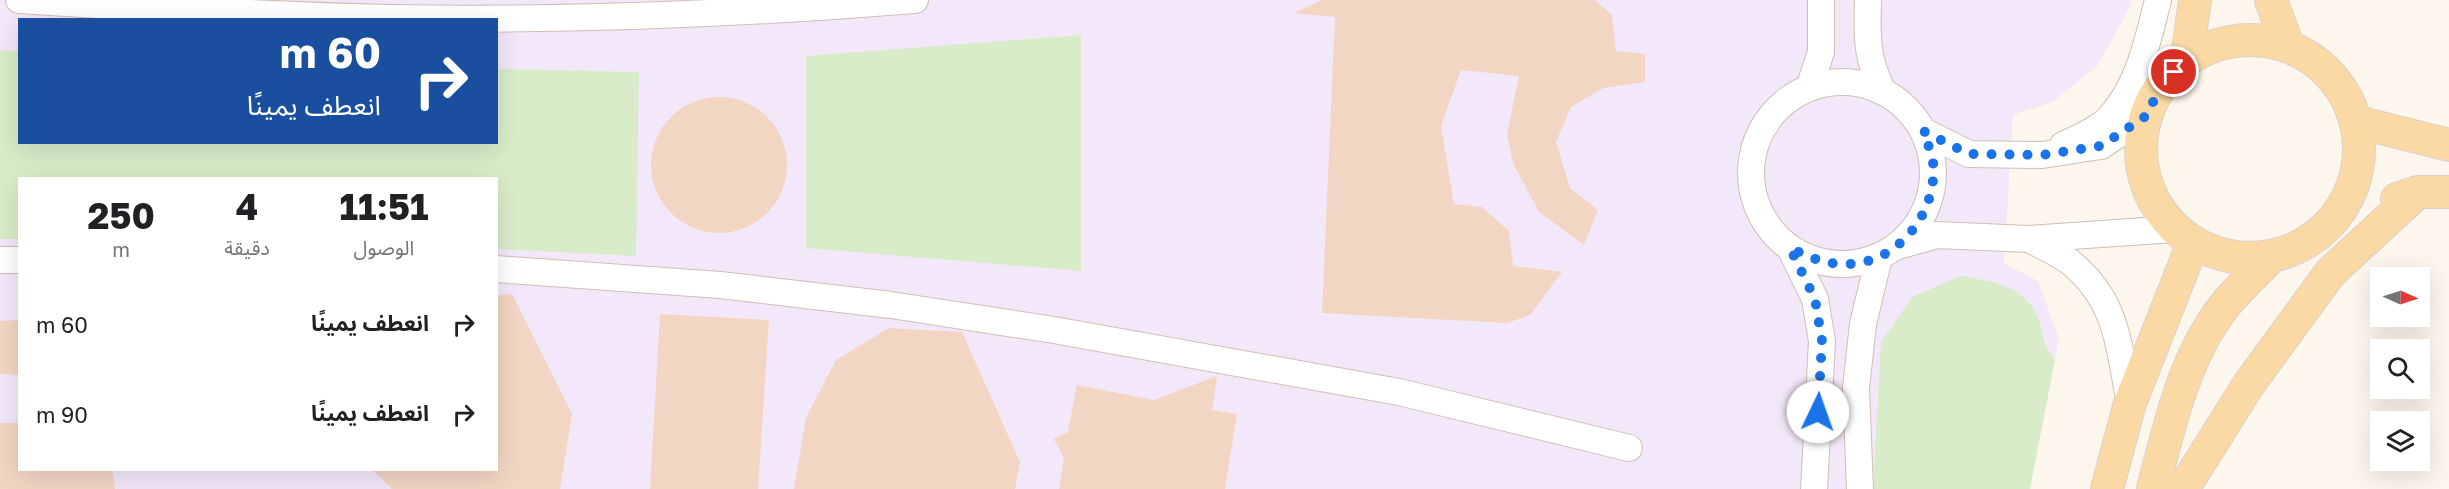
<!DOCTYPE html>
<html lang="ar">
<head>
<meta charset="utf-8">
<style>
	body { margin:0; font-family:"Golos Text","Noto Sans Arabic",sans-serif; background:#f6f6f6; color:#202124; direction:rtl; height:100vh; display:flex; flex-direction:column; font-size:22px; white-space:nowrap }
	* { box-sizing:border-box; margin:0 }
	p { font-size:20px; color:#757577 }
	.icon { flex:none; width:33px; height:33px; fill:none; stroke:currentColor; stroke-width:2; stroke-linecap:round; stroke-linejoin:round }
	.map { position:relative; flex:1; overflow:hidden; direction:ltr }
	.side { position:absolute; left:18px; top:177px; width:480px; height:294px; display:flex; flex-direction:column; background:#fff; border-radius:0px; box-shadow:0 6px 24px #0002; direction:rtl }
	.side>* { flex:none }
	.banner { position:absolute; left:18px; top:18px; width:480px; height:126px; border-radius:0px; box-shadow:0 6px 24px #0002; direction:rtl; background:#1a4fa0; color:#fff; overflow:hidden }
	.needle { width:39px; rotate:93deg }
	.buttons { position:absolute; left:2370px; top:267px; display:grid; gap:12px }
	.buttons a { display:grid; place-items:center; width:60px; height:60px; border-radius:0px; background:#fff; box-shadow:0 6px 24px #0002; font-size:30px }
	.pin { position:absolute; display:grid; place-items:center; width:51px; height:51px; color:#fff; margin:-26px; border:3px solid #fff; border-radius:50%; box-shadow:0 2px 6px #0007 }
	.me { position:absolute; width:66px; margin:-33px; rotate:3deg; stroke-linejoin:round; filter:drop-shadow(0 0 4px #0008) }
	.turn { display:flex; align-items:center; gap:21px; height:126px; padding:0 18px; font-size:27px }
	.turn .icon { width:78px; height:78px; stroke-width:2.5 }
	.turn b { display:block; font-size:42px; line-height:51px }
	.eta { display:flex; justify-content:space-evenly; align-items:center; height:102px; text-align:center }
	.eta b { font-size:36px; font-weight:700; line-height:42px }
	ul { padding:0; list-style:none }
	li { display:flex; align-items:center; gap:18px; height:90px; padding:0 18px }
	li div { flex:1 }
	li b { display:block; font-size:22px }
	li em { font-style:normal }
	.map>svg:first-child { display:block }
</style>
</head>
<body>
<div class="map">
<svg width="2449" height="489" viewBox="0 0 2449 489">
	<rect width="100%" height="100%" fill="#fdf6ec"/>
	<path fill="#f3e8fa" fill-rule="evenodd" d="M0,0H2131L2128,11L2098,65L2053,102L2013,115L2004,263L2038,281L2059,339L2030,489H0ZM20,20H496V142H20ZM20,178H496V470H20Z"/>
	<path fill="#d8ecc9" d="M1081,35V271L806,248V56Z
		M0,50L19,51L20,142H496L497,69L639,72L636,256L497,249L496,178H20L19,239H0Z
		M1961,276C1989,281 2025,285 2037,316C2046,336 2039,340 2055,359L2030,489H1873L1881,342L1912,297Z"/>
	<path fill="#f3d5c3" d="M1322,0H1595L1612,15L1616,51L1645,54V82L1603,88L1571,107L1556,142L1570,188L1598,210L1584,245L1539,212L1513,163L1507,134L1519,76L1461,70L1441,126L1454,204L1482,207L1509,231L1513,266L1562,272L1530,315L1507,323L1322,313L1335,17L1294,13Z
		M651 165a68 68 0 1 1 136 0a68 68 0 1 1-136 0Z
		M512,294L572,414L560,489H392L372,470H496V296Z
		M660,314L769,320L758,489H650Z
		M20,320V375L0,374V321Z
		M889,328L962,332L1020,462L1015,489H794L806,418L836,360Z
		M1217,376L1212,410L1237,414L1225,489H1059L1064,458L1054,439L1068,432L1077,385L1154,400Z
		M0,423H20V470H112L115,489H0Z"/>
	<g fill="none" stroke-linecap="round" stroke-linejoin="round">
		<g stroke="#d1beb0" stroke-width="28">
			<path id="minor" d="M19,0C142,8 266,15 390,18C565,21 740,14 915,0
				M1868,0C1867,37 1866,57 1883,92
				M1751 173a91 91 0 1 1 182 0a91 91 0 1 1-182 0Z
				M1810,85L1821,52V0
				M1923,131L1969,154L2042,155L2101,146L2146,116
				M2063,145C2078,138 2100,129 2111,116C2139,84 2148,40 2158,0
				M2029,239C2042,246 2058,253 2070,262C2119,302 2118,346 2130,403
				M1898,246L1937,235L2029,239L2174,229
				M1790,248L1815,299L1822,341L1814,489
				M0,260H20
				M496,269L720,285L891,305L1054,330L1399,392L1629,448
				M1860,489L1856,388L1863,324L1879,257"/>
		</g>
		<g stroke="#dad1cd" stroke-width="34">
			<path id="major" d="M2271,0L2288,46
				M2141 149a109 109 0 1 1 218 0a109 109 0 1 1-218 0Z
				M2187,59L2195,0
				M2357,122L2449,145
				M2397,199L2418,192H2449
				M2107,489L2130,403L2193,243
				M2153,489C2169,427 2184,357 2225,305C2238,289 2255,274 2270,258
				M2183,489L2249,384L2330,273L2418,192"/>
		</g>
		<use href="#minor" stroke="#fff" stroke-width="26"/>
		<use href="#major" stroke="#fbd9a5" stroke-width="32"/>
	</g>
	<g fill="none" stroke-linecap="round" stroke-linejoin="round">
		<path stroke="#1a73e8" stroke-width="10" stroke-dasharray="0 18" d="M1818,412L1822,341L1815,299L1790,248C1809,257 1826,265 1848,264C1899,263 1938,212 1933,162C1932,152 1926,141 1923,131L1969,154L2042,155L2101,146L2146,116L2162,84L2174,72"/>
	</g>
</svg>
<div class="buttons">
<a><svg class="needle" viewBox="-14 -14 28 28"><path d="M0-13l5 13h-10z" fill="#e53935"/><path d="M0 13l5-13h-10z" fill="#757577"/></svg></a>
<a><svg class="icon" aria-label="search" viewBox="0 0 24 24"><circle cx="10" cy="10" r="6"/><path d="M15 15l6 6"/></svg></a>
<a><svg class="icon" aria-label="layers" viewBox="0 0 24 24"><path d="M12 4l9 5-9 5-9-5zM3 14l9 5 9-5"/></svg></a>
</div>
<div class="pin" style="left:2174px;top:72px;background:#d93025"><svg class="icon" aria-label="arrive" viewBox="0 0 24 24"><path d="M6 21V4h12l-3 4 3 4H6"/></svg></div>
<svg class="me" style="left:1818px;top:412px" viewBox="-20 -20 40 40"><circle r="19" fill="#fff"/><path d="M0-13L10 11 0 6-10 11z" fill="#1a73e8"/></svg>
<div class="banner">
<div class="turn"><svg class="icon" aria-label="right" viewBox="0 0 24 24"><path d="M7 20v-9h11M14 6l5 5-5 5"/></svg><div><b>60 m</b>انعطف يمينًا</div></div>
</div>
<section class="side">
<div class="eta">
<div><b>11:51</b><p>الوصول</p></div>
<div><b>4</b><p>دقيقة</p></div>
<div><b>250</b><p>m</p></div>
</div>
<ul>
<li><svg class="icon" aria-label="right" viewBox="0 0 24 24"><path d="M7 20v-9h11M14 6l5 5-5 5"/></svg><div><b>انعطف يمينًا</b></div><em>60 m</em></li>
<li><svg class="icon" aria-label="right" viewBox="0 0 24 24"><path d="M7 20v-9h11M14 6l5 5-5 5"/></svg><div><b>انعطف يمينًا</b></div><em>90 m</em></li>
</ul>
</section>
</div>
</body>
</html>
